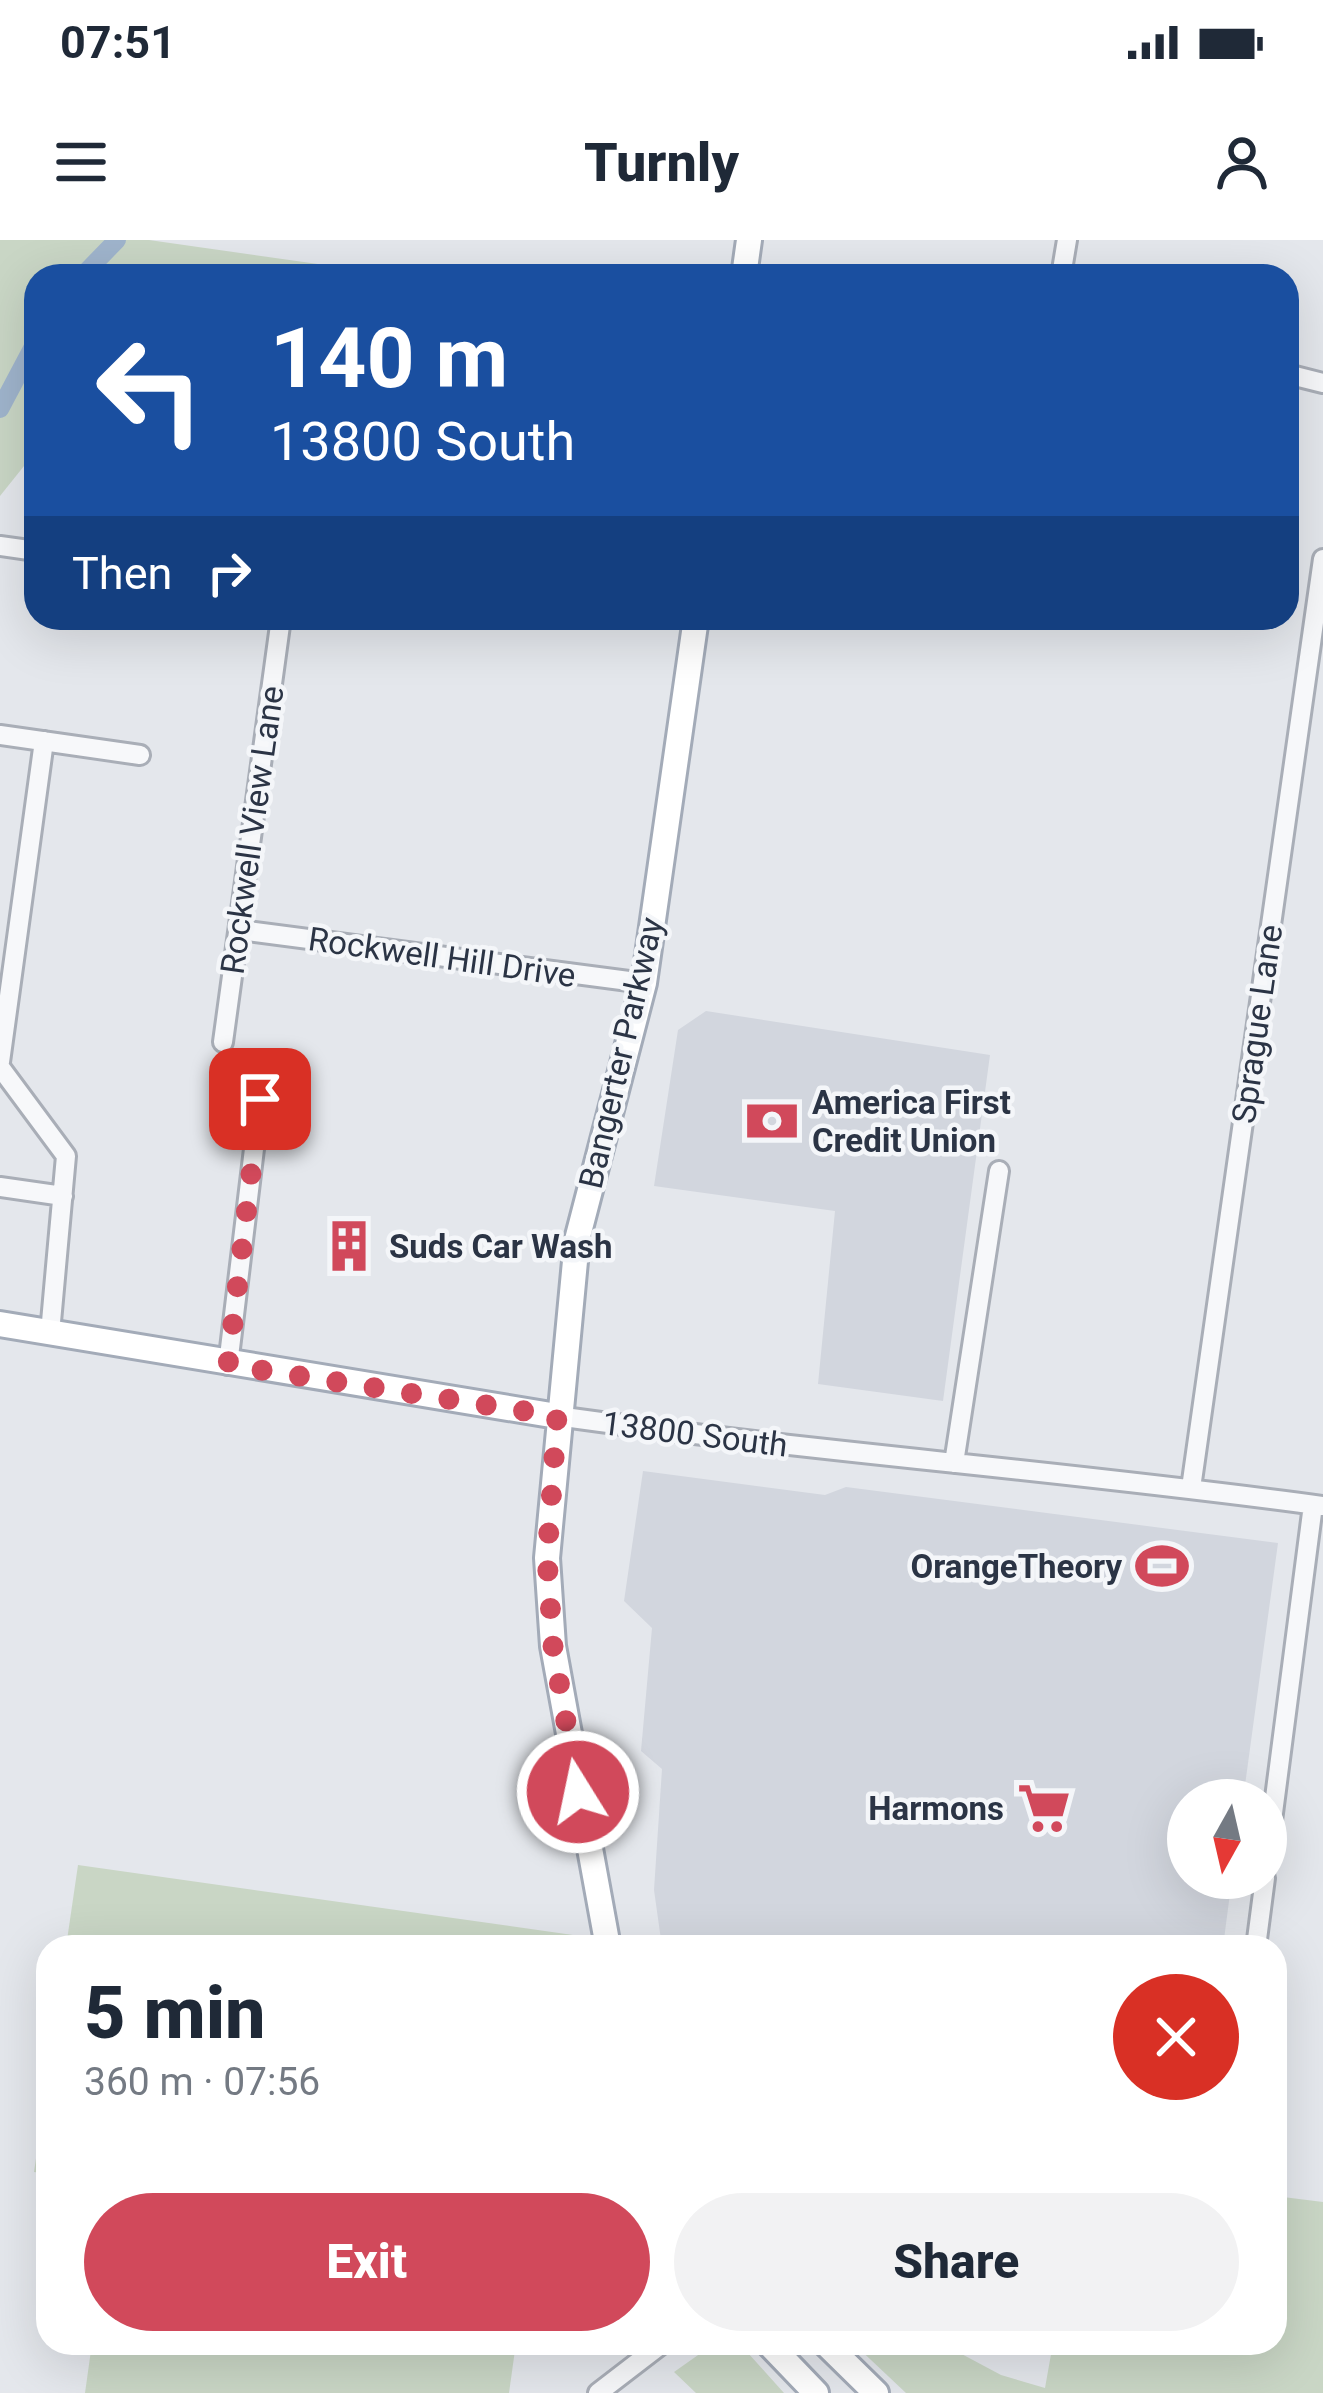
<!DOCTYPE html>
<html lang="en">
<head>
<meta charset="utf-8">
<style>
	body { margin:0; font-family:Roboto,sans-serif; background:#f2f2f3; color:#1f2937; height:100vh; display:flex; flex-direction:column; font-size:45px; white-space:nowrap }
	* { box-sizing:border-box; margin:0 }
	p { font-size:39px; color:#747a83 }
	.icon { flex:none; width:66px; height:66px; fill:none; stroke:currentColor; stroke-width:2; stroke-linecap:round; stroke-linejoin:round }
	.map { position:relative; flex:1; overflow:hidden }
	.sheet { position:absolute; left:36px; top:1695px; width:1251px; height:420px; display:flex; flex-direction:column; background:#fff; border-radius:36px; box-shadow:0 12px 48px #0002 }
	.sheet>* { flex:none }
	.hud { position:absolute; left:24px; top:24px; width:1275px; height:366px; border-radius:36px; box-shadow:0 12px 48px #0002; background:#1a4fa0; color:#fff; overflow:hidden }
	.needle { width:78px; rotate:188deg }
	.tools { position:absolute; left:1167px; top:1539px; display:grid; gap:24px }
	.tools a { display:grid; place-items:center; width:120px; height:120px; border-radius:50%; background:#fff; box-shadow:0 12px 48px #0002; font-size:60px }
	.pin { position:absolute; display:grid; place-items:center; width:102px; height:102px; color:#fff; margin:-51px; border-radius:24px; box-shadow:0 6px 18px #0006 }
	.me { position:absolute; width:132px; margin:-66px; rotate:350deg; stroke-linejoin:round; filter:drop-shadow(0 0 9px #0008) }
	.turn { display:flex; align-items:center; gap:42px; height:252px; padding:0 48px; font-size:54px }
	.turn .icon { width:156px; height:156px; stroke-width:2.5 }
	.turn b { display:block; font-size:84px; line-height:102px }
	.then { display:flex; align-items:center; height:114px; padding:0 48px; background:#0003; gap:24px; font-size:45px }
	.round { display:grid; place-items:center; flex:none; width:126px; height:126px; border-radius:63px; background:#f2f2f3 }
	.summary { display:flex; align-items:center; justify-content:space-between; height:204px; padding:0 48px }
	h1 { font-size:72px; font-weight:800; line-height:90px }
	.button { display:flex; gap:24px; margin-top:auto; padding:24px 48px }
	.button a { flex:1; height:138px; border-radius:72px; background:#d1495b; color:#fff; font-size:48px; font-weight:800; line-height:138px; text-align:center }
	.button a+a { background:#f2f2f3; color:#1f2937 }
	.status { display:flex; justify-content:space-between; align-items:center; height:84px; padding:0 60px; background:#fff; direction:ltr }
	.status svg { height:33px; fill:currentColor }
	header { display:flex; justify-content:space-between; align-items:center; height:156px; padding:0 48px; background:#fff; font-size:54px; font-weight:800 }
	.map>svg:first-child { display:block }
</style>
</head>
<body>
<div class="status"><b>07:51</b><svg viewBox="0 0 49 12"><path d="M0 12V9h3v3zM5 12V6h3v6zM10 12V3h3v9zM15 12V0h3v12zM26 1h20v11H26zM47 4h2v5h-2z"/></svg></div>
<header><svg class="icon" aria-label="menu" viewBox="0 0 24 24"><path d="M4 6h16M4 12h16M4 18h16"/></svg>Turnly<svg class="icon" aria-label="person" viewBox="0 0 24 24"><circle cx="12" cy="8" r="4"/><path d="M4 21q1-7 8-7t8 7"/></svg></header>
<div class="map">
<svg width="1323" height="2153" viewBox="0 0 1323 2153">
	<rect width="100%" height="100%" fill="#e4e7ec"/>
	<path fill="#d2d6de" d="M706,771L990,815L943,1161L818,1144L835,971L654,946L678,790Z
		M643,1231L825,1255L846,1247L1278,1303L1243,1560H1188V1638H1232L1223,1707H662L654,1650L662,1529L641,1511L652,1388L624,1361Z"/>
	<path fill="#c9d6c5" d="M0,0H149L403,36H36V211L0,256Z
		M78,1625L573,1695L572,1707H66Z
		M48,1836V1934L34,1932Z
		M1275,1956L1323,1962V2153H906L853,2103H941L1001,2135L1045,2148L1053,2103H1275Z
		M92,2103H516L509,2153H85Z
		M739,2103L784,2153H696L674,2132L708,2108Z"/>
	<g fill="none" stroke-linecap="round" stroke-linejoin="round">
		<path stroke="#9fb4cc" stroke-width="18" d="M82,36L117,0
			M0,169L36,101"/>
		<g stroke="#a9aeb7" stroke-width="24">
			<path id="minor" d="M1061,36L1067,0
				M1287,134L1323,143
				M0,306L36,311
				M0,495L140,515
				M240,690L644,743
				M223,802L281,378
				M0,822L44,501
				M0,827L66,916L50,1093
				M0,947L63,956
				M228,1125L260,859
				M557,1176C812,1212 1068,1231 1323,1266
				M954,1223L999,931
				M1191,1248L1323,319
				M1266,1627L1313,1265
				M1256,1707L1265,1638
				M598,2153L663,2103"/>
		</g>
		<g stroke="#a3abb8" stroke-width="30">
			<path id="major" d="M744,36L749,0
				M0,1084L557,1176
				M608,1707L553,1406L547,1318L577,1000L644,743L696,378
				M768,2103L816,2153
				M825,2103L876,2153"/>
		</g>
		<use href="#minor" stroke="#f7f8fa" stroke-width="18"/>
		<use href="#major" stroke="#fff" stroke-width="24"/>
	</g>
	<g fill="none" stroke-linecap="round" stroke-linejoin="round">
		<path stroke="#d1495b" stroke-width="21" stroke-dasharray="0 37.8" d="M260,859L228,1125L557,1176L547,1318L553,1406L578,1552"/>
	</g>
	<defs>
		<g id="bank-bare" transform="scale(4.14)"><path d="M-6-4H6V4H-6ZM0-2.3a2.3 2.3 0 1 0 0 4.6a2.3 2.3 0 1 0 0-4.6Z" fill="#d1495b" stroke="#f4f6f9" stroke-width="2.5" paint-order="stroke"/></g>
		<g id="building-bare" transform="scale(4.14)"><path d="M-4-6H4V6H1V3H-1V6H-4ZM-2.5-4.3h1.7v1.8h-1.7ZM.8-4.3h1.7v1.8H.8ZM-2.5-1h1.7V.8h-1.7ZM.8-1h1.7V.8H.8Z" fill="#d1495b" stroke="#f4f6f9" stroke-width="2.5" paint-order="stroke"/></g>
		<g id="stadium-bare" transform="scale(4.14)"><path d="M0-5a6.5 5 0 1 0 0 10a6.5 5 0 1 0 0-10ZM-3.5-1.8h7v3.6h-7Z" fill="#d1495b" stroke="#f4f6f9" stroke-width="2.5" paint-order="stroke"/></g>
		<g id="supermarket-bare" transform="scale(4.14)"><path d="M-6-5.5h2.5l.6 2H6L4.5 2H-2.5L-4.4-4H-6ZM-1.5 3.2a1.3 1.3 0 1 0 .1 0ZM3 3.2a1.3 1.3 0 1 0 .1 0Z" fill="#d1495b" stroke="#f4f6f9" stroke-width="2.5" paint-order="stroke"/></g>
	</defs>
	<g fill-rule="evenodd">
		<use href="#bank-bare" x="772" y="881"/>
		<use href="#building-bare" x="349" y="1006"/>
		<use href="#stadium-bare" x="1162" y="1326"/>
		<use href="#supermarket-bare" x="1044" y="1568"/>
	</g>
	<g text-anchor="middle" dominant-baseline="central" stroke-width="9" stroke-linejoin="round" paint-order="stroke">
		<g font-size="33" fill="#2b3445" stroke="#f4f6f9">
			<text transform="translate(252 590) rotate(-82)">Rockwell View Lane</text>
			<text transform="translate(442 717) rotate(8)">Rockwell Hill Drive</text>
			<text transform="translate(1257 784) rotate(-82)">Sprague Lane</text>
			<text transform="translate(621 813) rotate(-77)">Bangerter Parkway</text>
			<text transform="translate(695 1194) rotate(7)">13800 South</text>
		</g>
		<g font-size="33" font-weight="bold" fill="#2b3445" stroke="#f4f6f9" text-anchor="start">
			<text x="812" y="862">America First<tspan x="812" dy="38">Credit Union</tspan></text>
			<text x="389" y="1006">Suds Car Wash</text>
			<text x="1122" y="1326" text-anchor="end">OrangeTheory</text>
			<text x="1004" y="1568" text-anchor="end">Harmons</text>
		</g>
	</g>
</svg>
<div class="tools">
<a><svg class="needle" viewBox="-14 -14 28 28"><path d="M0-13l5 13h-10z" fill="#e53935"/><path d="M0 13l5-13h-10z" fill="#747a83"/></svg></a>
</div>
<div class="pin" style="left:260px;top:859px;background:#d93025"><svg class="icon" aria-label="arrive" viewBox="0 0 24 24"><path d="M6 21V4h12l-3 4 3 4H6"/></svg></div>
<svg class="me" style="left:578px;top:1552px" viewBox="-20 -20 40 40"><circle r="17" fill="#d1495b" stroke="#fff" stroke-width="3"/><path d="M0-11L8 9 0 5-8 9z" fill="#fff"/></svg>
<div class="hud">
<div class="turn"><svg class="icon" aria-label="left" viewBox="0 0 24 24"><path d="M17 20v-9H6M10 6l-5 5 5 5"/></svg><div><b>140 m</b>13800 South</div></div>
<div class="then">Then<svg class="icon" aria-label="right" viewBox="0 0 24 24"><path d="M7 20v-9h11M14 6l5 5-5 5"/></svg></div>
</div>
<section class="sheet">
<div class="summary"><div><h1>5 min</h1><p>360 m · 07:56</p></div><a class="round" style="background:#d93025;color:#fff"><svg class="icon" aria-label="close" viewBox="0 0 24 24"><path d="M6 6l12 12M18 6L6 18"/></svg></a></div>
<div class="button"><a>Exit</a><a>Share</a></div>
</section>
</div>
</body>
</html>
